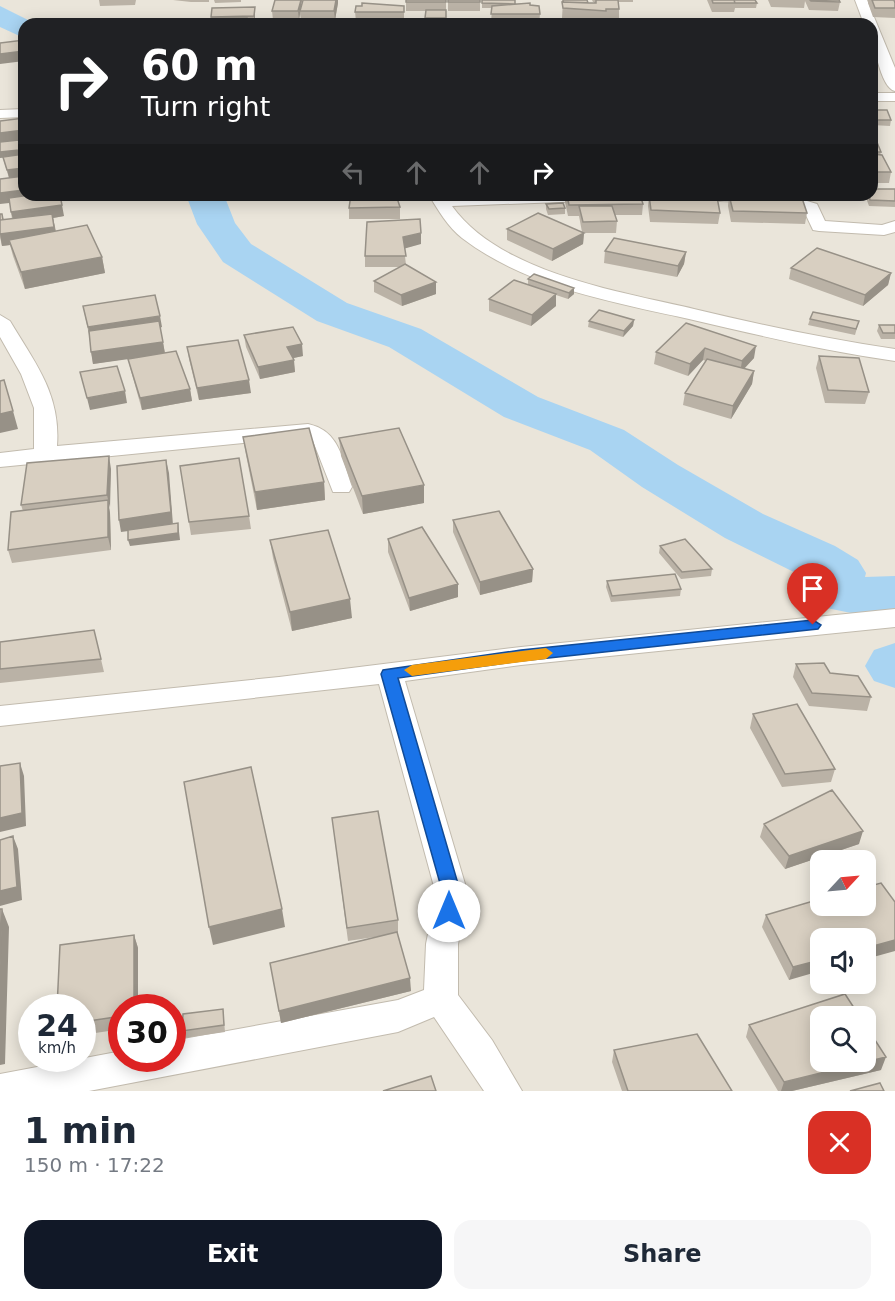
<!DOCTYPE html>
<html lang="en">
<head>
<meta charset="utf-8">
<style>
	body { margin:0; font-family:"DejaVu Sans",sans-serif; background:#f6f6f7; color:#1f2937; height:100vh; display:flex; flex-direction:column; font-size:22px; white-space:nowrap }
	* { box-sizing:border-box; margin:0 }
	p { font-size:20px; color:#747a83 }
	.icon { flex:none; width:33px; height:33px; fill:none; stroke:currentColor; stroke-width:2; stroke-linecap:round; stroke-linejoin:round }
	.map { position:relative; height:1091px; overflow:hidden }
	.panel { display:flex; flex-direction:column; background:#fff; flex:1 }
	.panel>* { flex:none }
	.top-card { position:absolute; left:18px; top:18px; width:860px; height:183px; border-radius:18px; box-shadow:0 3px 15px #0003; background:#202124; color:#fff; overflow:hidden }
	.needle { width:39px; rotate:64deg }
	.controls { position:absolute; left:810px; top:850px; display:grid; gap:12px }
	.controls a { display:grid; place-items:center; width:66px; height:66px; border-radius:12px; background:#fff; box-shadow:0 3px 15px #0003; font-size:30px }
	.speed { position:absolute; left:18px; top:994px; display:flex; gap:12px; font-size:30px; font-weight:700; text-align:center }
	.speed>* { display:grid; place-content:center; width:78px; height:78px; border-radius:50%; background:#fff; box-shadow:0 3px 15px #0003; line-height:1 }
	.speed small { font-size:15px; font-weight:400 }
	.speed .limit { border:9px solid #d22; background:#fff; color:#111 }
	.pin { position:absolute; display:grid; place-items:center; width:51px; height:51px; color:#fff; margin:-62px -26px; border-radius:50% 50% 50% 0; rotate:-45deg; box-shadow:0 0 6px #0007 }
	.pin .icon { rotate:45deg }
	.me { position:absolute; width:66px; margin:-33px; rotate:0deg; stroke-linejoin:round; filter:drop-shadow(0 0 4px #0008) }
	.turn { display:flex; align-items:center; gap:21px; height:126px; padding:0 24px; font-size:27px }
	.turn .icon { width:78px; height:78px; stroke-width:2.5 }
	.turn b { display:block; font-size:42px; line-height:51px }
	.lanes { display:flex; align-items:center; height:57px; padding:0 24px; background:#0003; justify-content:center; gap:30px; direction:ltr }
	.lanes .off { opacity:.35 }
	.round { display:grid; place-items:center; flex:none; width:63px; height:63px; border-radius:18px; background:#f6f6f7 }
	.headline { display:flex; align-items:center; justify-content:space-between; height:102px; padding:0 24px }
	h1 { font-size:36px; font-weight:700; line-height:45px }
	.cta { display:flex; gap:12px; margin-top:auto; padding:12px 24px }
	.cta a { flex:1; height:69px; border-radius:18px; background:#111827; color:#fff; font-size:24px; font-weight:700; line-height:69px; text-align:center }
	.cta a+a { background:#f6f6f7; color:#1f2937 }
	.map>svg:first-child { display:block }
</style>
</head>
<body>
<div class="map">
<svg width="895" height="1091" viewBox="0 0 895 1091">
	<rect width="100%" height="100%" fill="#f6f3ec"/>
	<path fill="#eae5da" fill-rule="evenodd" d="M0,0H895V1091H0ZM24,24H872V195H24ZM820,861H866V906H820ZM820,939H866V984H820ZM32,1008H82V1059H32ZM122,1008H172V1059H122ZM820,1017H866V1062H820Z"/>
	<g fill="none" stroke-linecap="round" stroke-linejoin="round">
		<path fill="#a9d4f2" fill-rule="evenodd" d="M0,6L34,23L24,24V38L0,27Z
			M186,195H224L235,223L251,244L347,303L421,329L538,397L624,430L678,465L763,514L835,546L858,560L866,573L865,577L895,576V614L861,615L812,605L804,591L808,579L725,538L642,487L590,450L504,417L389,347L317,321L223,262L197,224Z
			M895,643V688L874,681L865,666L874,650Z"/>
		<g stroke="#c2bbae" stroke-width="2">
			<path id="street" d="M855,0H867L895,68V91C880,88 872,38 872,24H864Z
				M872,93H895V101H872Z
				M24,109V117L0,118V110Z
				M429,195H622L614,200L452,206C500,273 618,291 694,309C761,325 827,339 895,349V361C825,351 757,335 689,319C613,302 526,287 462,238C448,227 438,210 429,195Z
				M697,195H787L817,204L825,221L882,225L895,221V232L884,235L819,231L813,230L804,211C793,207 783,204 772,202C757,201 704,204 697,195Z
				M0,315L10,321C35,363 61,394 57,446L308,424C340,431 342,459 352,487L349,492H333L313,441L305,437L0,467V453L34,449V408L21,374L0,337Z
				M895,609V627L521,665L405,681L468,894L458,944V995L492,1040L522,1091H484L434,1017L398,1032L89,1091H0V1074L122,1051V1059H172V1041L398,1000L424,990L426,944L436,894L379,684L0,726V706L279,677L521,647Z"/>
		</g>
		<use href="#street" fill="#fff" fill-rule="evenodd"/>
	</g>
	<path fill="#bab2a6" d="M99,0H136L135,5L100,6Z
		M173,0H209V2H191Z
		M214,0H241V2L215,3Z
		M406,0H446V23H426V11H406Z
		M448,0H480V11H448Z
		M482,0L530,5L540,14L539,24L491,23L492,8H482Z
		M563,0H587L588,3H594V2H593L592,0H633V2H618L619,9V18H605V20L562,18Z
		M707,0H755L757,3L756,8H735L734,12H712Z
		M768,0H839L840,2L838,11L809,10L805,1L804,8L771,7Z
		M868,0H894L895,3V18L873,17L868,3Z
		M338,3L335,20H301L300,14L299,20H273L272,11Z
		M404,6V21H356L355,12Z
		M255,7V24H198L211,19V17Z
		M872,110L891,120L890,126L872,125Z
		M872,140L881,152L880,155L891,172L889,183H872Z
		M19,141L21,154L64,216L53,218L56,231L102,257L105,273L25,289L13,256L10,245L2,246L0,237V214L4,220L12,219L11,212L9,178L3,158Z
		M895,189V207L869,206L865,195H872Z
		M565,195H640L643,204L642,215H615L617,221L616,233H584L583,244L552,261L507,240V229L582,232L579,216H568L565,202Z
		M649,195L720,213L718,224L650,222L648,206Z
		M729,195L807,213L805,224L731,222L728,206Z
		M546,204L565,208V214L548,215L546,209Z
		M400,207V219H349V208Z
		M421,244L404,248L406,265L436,294L402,306L374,292V281L400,267H365V256Z
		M605,251L686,252L684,264L677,277L604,263Z
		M791,268L891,273L888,285L863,306L789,279Z
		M528,279L574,294L568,299L556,295V306L531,326L489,311V299L528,285Z
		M83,306L162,327L160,328L165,353L190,389L192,401L142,410L131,371L128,359L131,358L93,364L89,335Z
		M810,319L859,321L855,335L808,325Z
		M634,320L633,326L623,337L588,327L589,321Z
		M686,323L754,358L744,369L754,371L752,384L731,419L683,405L685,393L706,361L703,360L688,376L654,364L656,352Z
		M879,325H895V339H881L877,331Z
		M244,335L303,356L293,358L295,372L260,379L246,347Z
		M187,347L251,393L199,400L189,359Z
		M819,356L869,392L865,404L825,403L816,368Z
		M243,437L324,482L325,500L257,510L246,455Z
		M339,438L424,503L363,514L341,456Z
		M180,466L249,516L251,529L191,535Z
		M111,469L109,508L110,513L111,550L12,563L8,550L23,511L21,505Z
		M453,520L533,569L532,582L480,595L453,532Z
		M388,539L458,584V597L410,611L388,552Z
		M270,540L352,618L292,631L273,558Z
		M660,546L712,569L711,576L681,579L659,553Z
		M607,581L681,589L680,596L611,602L606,587Z
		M94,630L104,672L0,683V642Z
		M796,664L830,673L871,697L867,711L809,706L793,677Z
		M753,714L835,769L831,782L782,787L750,728Z
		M332,818L398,920V933H397L411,991L281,1023L270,963L381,936L348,941Z
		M764,824L859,844L785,869L760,837Z
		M895,902L789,980L762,927L766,915Z
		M134,935L138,948L122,1008V1029L82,1035V1008Z
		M223,1009L225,1032L184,1038L182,1031Z
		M749,1025L881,1070L792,1091H778L746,1037Z
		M614,1050L732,1091H622L612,1062Z"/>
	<path fill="#979187" d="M301,0H302L299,20L298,11Z
		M336,0H338V3L335,20L334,11Z
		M255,7V16L254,24V16Z
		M24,51V61L0,64V54Z
		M24,130V141H19L21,156L0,158V133Z
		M24,168V179L10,181L7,170Z
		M24,190V195H56V198L0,204V193Z
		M62,205L64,216L53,218L57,239L9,240L10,245L2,246L0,234L14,223L11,212Z
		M421,233V244L403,249V237Z
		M584,233L583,244L552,261L553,249Z
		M686,252L684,264L677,277L678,266Z
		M102,257L105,273L25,289L21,272Z
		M891,273L888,285L863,306L865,295Z
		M436,282V294L402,306L401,295Z
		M574,288V294L568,299L569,293Z
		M556,294V306L531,326L532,315Z
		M160,316L162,327L90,339L88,327Z
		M634,320L633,326L623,337L624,331Z
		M163,342L165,354L93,364L91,352Z
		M302,344L303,356L289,359L287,347Z
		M756,346L754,358L740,373L742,361Z
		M705,348L703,360L688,376L690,364Z
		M294,360L295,372L260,379L258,367Z
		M754,371L752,384L731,419L733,406Z
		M249,380L251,393L199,400L197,388Z
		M190,389L192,401L142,410L140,398Z
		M125,391L127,403L90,410L87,398Z
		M13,411L18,429L0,433V414Z
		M109,456L111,469L110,508L107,495Z
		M166,460L169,473L173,525L121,532L119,520Z
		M324,482L325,500L257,510L255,492Z
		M424,485V503L363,514L362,496Z
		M108,500L110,513L111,550L108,537Z
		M178,523L180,540L130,546L128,540Z
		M533,569L532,582L480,595V582Z
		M458,584V597L410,611L409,598Z
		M350,599L352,618L292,631L290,612Z
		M20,763L24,776L26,826L0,832V818Z
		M863,831L859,844L785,869L789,856Z
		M13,836L18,849L22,900L0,906V891Z
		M2,909L9,927L5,1064L0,1065V966Z
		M282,909L285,927L213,945L209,927Z
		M134,935L138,948V1008H134Z
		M895,940V951L866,959V948Z
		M820,960V971L789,980L793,967Z
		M410,978L411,991L281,1023L279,1011Z
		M886,1057L881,1070L792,1091H781L784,1082Z"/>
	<path fill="#d8cfc1" stroke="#979187" stroke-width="1.5" d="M275,0H301L298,11H272Z
		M303,0H336L334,11H300Z
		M406,0H446V2H406Z
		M448,0H480V2H448Z
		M482,0H515V4L482,3Z
		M563,0H587L588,3L563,2Z
		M596,0H618L619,9H606V11L563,8L562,2L596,3Z
		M712,0H734L735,3H713Z
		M734,0H755L757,3H735Z
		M810,0H839L840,2L811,1Z
		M872,0H894L895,3V8H875Z
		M362,3L404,6V12H355L356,6H362Z
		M530,3V5L539,6L540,14H491L492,6Z
		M255,7L254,16L211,17L212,8Z
		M426,10H446V18H425Z
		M247,18V24H198L199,19Z
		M24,40V51L0,54V43Z
		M872,110H887L891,120H872Z
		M24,118V130L0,133V121Z
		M19,140V150L0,152V142Z
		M872,140H876L881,152H872Z
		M24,154V168L7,170L3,157Z
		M872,154L882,155L891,172H872Z
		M24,176V190L0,193V179Z
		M872,189H895V201L870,200L869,195H872Z
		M30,195H60L62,205L11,212L9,198Z
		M351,195H396L400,207L349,208Z
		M567,195H640L643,204L569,205Z
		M649,195L717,197L720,213L651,210Z
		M729,195L802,198L807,213L733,211Z
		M563,203L565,208L549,209L546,204Z
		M579,206H612L617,221L583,222Z
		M538,213L584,233L553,249L507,229Z
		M0,214H2L3,220H0Z
		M52,214L54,227L0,234V220Z
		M420,219L421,233L403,237L406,256H365L367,222Z
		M87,225L102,257L21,272L9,240Z
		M614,238L686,252L678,266L605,251Z
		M817,248L891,273L865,295L791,268Z
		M405,264L436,282L401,295L374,281Z
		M534,274L574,288L569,293L528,279Z
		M514,280L556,294L532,315L489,299Z
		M155,295L160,316L88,327L83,306Z
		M599,310L634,320L624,331L589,321Z
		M813,312L859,321L856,329L810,319Z
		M159,321L163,342L91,352L89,331Z
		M686,323L756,346L742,361L705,348L690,364L656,352Z
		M879,325H895V333H883Z
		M293,327L302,344L287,347L294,360L258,367L244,335Z
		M238,340L249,380L197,388L187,347Z
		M176,351L190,389L140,398L128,359Z
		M819,356L859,358L869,392L828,390Z
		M707,359L754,371L733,406L685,393Z
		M117,366L125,391L87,398L80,372Z
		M4,380L13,411L0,414V381Z
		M309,428L324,482L255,492L243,437Z
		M399,428L424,485L362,496L339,438Z
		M109,456L107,495L21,505L27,463Z
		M239,458L249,516L189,522L180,466Z
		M166,460L171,512L119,520L117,466Z
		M108,500V537L8,550L11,512Z
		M499,511L533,569L480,582L453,520Z
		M178,523V533L128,540V530Z
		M422,527L458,584L409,598L388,539Z
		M328,530L350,599L290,612L270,540Z
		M685,539L712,569L682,572L660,546Z
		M675,574L681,589L612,596L607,581Z
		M94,630L101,659L0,669V642Z
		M824,663L830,673L858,676L871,697L812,693L796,664Z
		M797,704L835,769L785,774L753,714Z
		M20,763L22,813L0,818V766Z
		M251,767L282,909L209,927L184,782Z
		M832,790L863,831L789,856L764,824Z
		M378,811L398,920L347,928L332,818Z
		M13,836L17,887L0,891V840Z
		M881,883L895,902V940L866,948V939H820V960L793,967L766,915L820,899V906H866V887Z
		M0,909H2L0,966Z
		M397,932L410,978L279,1011L270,963Z
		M134,935V1008H122V1016L82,1022V1008H57L60,945Z
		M845,994L860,1017H820V1062H866V1026L886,1057L784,1082L749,1025Z
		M223,1009L224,1025L182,1031L183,1014Z
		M697,1034L732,1091H628L614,1050Z
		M431,1076L436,1091H383Z
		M880,1083L884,1091H850Z"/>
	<path fill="#1a73e8" stroke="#114b97" stroke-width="1.5" d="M813,620L821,625L818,629L521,661L398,678L461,894L455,916L449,919L442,916L440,911L443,894L381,674L383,670L521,650Z"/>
	<path fill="#f59e0b" d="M546,648L553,653L546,659L412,676L404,670L412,665Z"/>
</svg>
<div class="controls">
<a><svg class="needle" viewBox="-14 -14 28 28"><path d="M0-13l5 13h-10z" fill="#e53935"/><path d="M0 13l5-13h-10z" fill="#747a83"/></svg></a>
<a><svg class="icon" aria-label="sound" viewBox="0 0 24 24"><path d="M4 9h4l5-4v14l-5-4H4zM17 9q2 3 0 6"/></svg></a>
<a><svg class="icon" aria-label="search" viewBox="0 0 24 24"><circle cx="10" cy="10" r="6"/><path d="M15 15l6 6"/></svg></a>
</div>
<div class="speed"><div>24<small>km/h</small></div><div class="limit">30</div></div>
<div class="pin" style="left:813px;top:625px;background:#d93025"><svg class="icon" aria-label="arrive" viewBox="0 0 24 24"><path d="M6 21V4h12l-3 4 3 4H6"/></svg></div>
<svg class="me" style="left:449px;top:911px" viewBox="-20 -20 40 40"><circle r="19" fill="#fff"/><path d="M0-13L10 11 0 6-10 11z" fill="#1a73e8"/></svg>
<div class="top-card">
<div class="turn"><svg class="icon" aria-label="right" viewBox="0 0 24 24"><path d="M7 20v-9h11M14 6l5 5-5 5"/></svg><div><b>60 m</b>Turn right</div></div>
<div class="lanes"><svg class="icon off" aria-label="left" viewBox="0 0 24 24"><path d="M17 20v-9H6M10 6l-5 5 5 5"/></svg><svg class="icon off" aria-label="ahead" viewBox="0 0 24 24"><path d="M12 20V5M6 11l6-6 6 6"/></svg><svg class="icon off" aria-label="ahead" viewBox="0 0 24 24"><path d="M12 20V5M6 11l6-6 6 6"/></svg><svg class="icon" aria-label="right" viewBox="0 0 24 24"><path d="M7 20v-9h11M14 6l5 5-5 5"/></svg></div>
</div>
</div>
<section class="panel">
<div class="headline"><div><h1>1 min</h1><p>150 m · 17:22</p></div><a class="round" style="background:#d93025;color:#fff"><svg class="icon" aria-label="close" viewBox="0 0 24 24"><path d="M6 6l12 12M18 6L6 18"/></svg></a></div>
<div class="cta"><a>Exit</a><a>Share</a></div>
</section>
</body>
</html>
